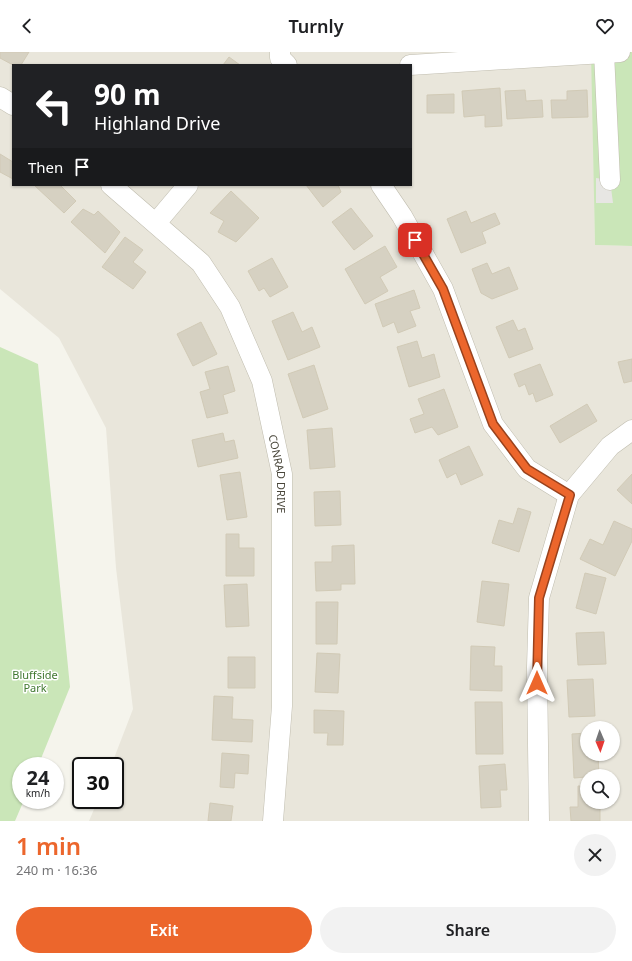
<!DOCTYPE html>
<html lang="en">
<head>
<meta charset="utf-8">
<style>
	body { margin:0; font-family:"Noto Sans",sans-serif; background:#f2f2f2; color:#202124; height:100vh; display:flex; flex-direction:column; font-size:15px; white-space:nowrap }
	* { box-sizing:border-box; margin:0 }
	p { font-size:13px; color:#757577 }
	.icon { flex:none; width:22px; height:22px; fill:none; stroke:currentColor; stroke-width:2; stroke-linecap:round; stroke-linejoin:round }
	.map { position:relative; height:769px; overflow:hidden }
	.sheet { display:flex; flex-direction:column; background:#fff; flex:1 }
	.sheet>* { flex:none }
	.guide { position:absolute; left:12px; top:12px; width:400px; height:122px; border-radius:0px; box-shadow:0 1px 3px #0004; background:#202124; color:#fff; overflow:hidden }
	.needle { width:26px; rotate:178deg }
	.buttons { position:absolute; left:580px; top:669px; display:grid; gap:8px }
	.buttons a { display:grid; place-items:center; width:40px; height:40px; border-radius:50%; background:#fff; box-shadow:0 1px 3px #0004; font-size:20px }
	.speed { position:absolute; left:12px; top:705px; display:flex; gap:8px; font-size:20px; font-weight:700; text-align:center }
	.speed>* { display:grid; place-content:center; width:52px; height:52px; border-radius:50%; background:#fff; box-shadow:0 1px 3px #0004; line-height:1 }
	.speed small { font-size:10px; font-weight:400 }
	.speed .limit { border:2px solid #111; border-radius:6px; background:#fff; color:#111 }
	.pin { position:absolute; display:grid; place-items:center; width:34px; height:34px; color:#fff; margin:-17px; border-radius:8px; box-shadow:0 2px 6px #0006 }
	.me { position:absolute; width:44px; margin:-22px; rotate:0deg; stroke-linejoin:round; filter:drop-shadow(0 0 3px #0008) }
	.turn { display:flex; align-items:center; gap:14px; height:84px; padding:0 16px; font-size:18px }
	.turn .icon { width:52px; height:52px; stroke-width:2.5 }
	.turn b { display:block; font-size:28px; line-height:34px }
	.then { display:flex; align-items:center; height:38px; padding:0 16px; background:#0003; gap:8px; font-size:15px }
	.round { display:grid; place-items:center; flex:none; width:42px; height:42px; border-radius:21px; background:#f2f2f2 }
	.overview { display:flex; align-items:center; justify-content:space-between; height:68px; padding:0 16px }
	h1 { font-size:24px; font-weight:600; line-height:30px; color:#ec662c }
	.button { display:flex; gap:8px; margin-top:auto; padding:8px 16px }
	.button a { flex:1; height:46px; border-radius:24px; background:#ec662c; color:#fff; font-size:16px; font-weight:600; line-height:46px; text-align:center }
	.button a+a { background:#f2f2f2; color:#202124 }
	header { display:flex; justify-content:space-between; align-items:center; height:52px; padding:0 16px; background:#fff; font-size:18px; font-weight:600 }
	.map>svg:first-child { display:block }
</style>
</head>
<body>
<header><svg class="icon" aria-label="back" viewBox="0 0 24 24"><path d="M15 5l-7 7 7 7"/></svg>Turnly<svg class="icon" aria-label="heart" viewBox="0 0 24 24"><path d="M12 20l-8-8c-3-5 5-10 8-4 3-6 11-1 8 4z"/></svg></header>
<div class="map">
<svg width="632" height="769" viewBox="0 0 632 769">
	<rect width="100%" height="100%" fill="#f5f4ec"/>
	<path fill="#e9e6db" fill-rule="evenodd" d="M0,0H592L595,193L632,194V769H89L98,748H115V714H111L133,657L116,516L106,376L59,286L0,237ZM13,13H411V133H13ZM587,676H613V702H587ZM587,724H613V750H587Z"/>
	<path fill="#cae6b8" d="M591,0H632V194L595,193Z
		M0,295L38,312L70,635L38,714H21V748H24L15,769H0Z"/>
	<path fill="#e7e6e3" d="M596,126L610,128L613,151H596Z"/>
	<path fill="#d6d1c2" stroke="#d1cab6" d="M0,0H29L21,13H13L0,6Z
		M229,5L240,13H223Z
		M500,36L502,74L485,75V63L464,65L462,39Z
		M525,38L526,49L542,48L543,65L507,67L505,39Z
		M587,38L588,65L552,66L551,48H567V39Z
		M454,42V61H427V43Z
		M0,102L13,110V127L0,120Z
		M34,133H60L76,149L64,161Z
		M306,133H338L341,140L323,155Z
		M231,139L259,166L236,190L218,180L224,169L210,161Z
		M351,156L373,184L354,198L332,170Z
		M83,157L94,163L98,159L120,180L105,201L71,170Z
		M466,159L471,171L495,161L500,172L482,180L486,191L461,201L447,167Z
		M125,185L143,198L133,210L146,220L133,237L102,215Z
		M385,194L397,215L380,225L388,239L365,252L345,217Z
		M272,206L288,235L270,245L264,236L259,239L248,219Z
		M487,211L492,222L509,215L518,237L492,247L481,241L472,217Z
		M414,238L420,256L410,259L416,274L398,281L394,270L383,275L375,252Z
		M293,260L302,280L312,275L320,295L288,308L272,269Z
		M513,268L518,279L525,276L533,297L509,306L496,275Z
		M201,270L217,302L193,314L177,282Z
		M417,289L422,306L434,302L440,325L409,335L397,295Z
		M632,307V329L624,331L618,310Z
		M540,312L553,343L536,350L533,341L529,343L525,332L519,335L514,322Z
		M314,313L328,357L303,366L288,322Z
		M228,314L235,339L223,343L228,361L207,366L200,340L210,337L205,320Z
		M444,337L458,375L438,383L432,375L415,381L410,367L424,362L418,347Z
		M587,352L597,369L560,391L550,374Z
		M332,376L335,415L310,417L307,378Z
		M223,381L225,390L234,388L238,406L198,415L192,388Z
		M469,394L483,423L461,433L456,421L447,426L439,408Z
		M240,420L247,465L227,468L220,423Z
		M632,422V452L617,438Z
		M340,439L341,473L315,474L314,440Z
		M518,456L531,460L519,500L492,491L499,468L513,472Z
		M614,469L632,477V489L615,524L580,507L590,487L603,493Z
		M226,482H239V496H254V524H226Z
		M354,493L355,532H341V538L316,539L315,510H332V494Z
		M585,521L606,526L596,562L576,556Z
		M482,529L509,532L504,574L477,570Z
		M247,532L249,574L226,575L224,533Z
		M316,550H338L337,592H316Z
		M604,580L606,612L578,613L576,581Z
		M471,594L495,595L494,614H502V639L470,638Z
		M317,601L340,602L338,641L315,640Z
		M228,605H255V636H228Z
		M593,627L595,664L569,665L567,628Z
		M214,644L233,645L232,667L253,668L252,690L212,688Z
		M475,650H502L503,702H476Z
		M314,658L344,659L343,693H327L328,681H314Z
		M587,681V702H598L599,724L574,726L572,682Z
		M222,701L249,703L248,722L235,721L234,736L220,735Z
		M505,712L507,738H500L501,755L481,756L479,714Z
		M578,734H587V750H600V769H571L570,755H578Z
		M210,751L233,754L231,769H208Z"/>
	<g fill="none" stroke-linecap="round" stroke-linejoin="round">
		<g stroke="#c0bdaf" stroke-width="21">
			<g id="minor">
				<path d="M280,0V6L287,13"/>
				<path d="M604,1L610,128"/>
				<path d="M410,13L620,0"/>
				<path d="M0,45L13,53"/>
				<path id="s1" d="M111,133L201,211L230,255L262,329L282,422V654L273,769"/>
				<path d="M381,133L402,164L443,237L493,372L527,417L569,443"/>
				<path d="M156,171L188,133"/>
				<path d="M539,769L537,615L539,546L569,443L610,394L632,378"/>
			</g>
		</g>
		<use href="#minor" stroke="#fff" stroke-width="20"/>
	</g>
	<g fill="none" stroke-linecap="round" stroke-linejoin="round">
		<g stroke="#99421d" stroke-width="10">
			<path id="route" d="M415,188L443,237L493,372L527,417L570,443L539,546L537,631"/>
		</g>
		<use href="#route" stroke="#ec662c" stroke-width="7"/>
	</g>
	<g text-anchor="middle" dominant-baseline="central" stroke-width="3" stroke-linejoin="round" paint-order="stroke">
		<g font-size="11" fill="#49463a" stroke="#fff">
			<text stroke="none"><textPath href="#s1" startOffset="347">CONRAD DRIVE</textPath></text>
		</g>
		<g font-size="11" fill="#407830" stroke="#fff">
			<text x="35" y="622">Bluffside<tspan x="35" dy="13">Park</tspan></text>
		</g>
	</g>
</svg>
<div class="buttons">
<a><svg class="needle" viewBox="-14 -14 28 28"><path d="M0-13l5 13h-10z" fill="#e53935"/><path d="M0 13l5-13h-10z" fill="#757577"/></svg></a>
<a><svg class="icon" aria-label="search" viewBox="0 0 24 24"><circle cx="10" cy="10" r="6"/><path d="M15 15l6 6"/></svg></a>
</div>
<div class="speed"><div>24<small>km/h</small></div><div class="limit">30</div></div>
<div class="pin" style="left:415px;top:188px;background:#d93025"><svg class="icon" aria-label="arrive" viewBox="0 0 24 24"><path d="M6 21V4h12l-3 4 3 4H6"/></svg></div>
<svg class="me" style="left:537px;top:631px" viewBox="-20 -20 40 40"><path d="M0-17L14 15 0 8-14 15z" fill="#ec662c" stroke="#fff" stroke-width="4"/></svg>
<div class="guide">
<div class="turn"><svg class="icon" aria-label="left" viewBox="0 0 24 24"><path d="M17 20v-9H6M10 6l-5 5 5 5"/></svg><div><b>90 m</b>Highland Drive</div></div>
<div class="then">Then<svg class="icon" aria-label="arrive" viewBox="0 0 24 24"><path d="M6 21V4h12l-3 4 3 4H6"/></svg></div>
</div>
</div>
<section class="sheet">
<div class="overview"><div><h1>1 min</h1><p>240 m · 16:36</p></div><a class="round"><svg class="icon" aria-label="close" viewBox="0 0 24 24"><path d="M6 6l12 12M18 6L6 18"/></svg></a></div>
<div class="button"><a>Exit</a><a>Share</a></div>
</section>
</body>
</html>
